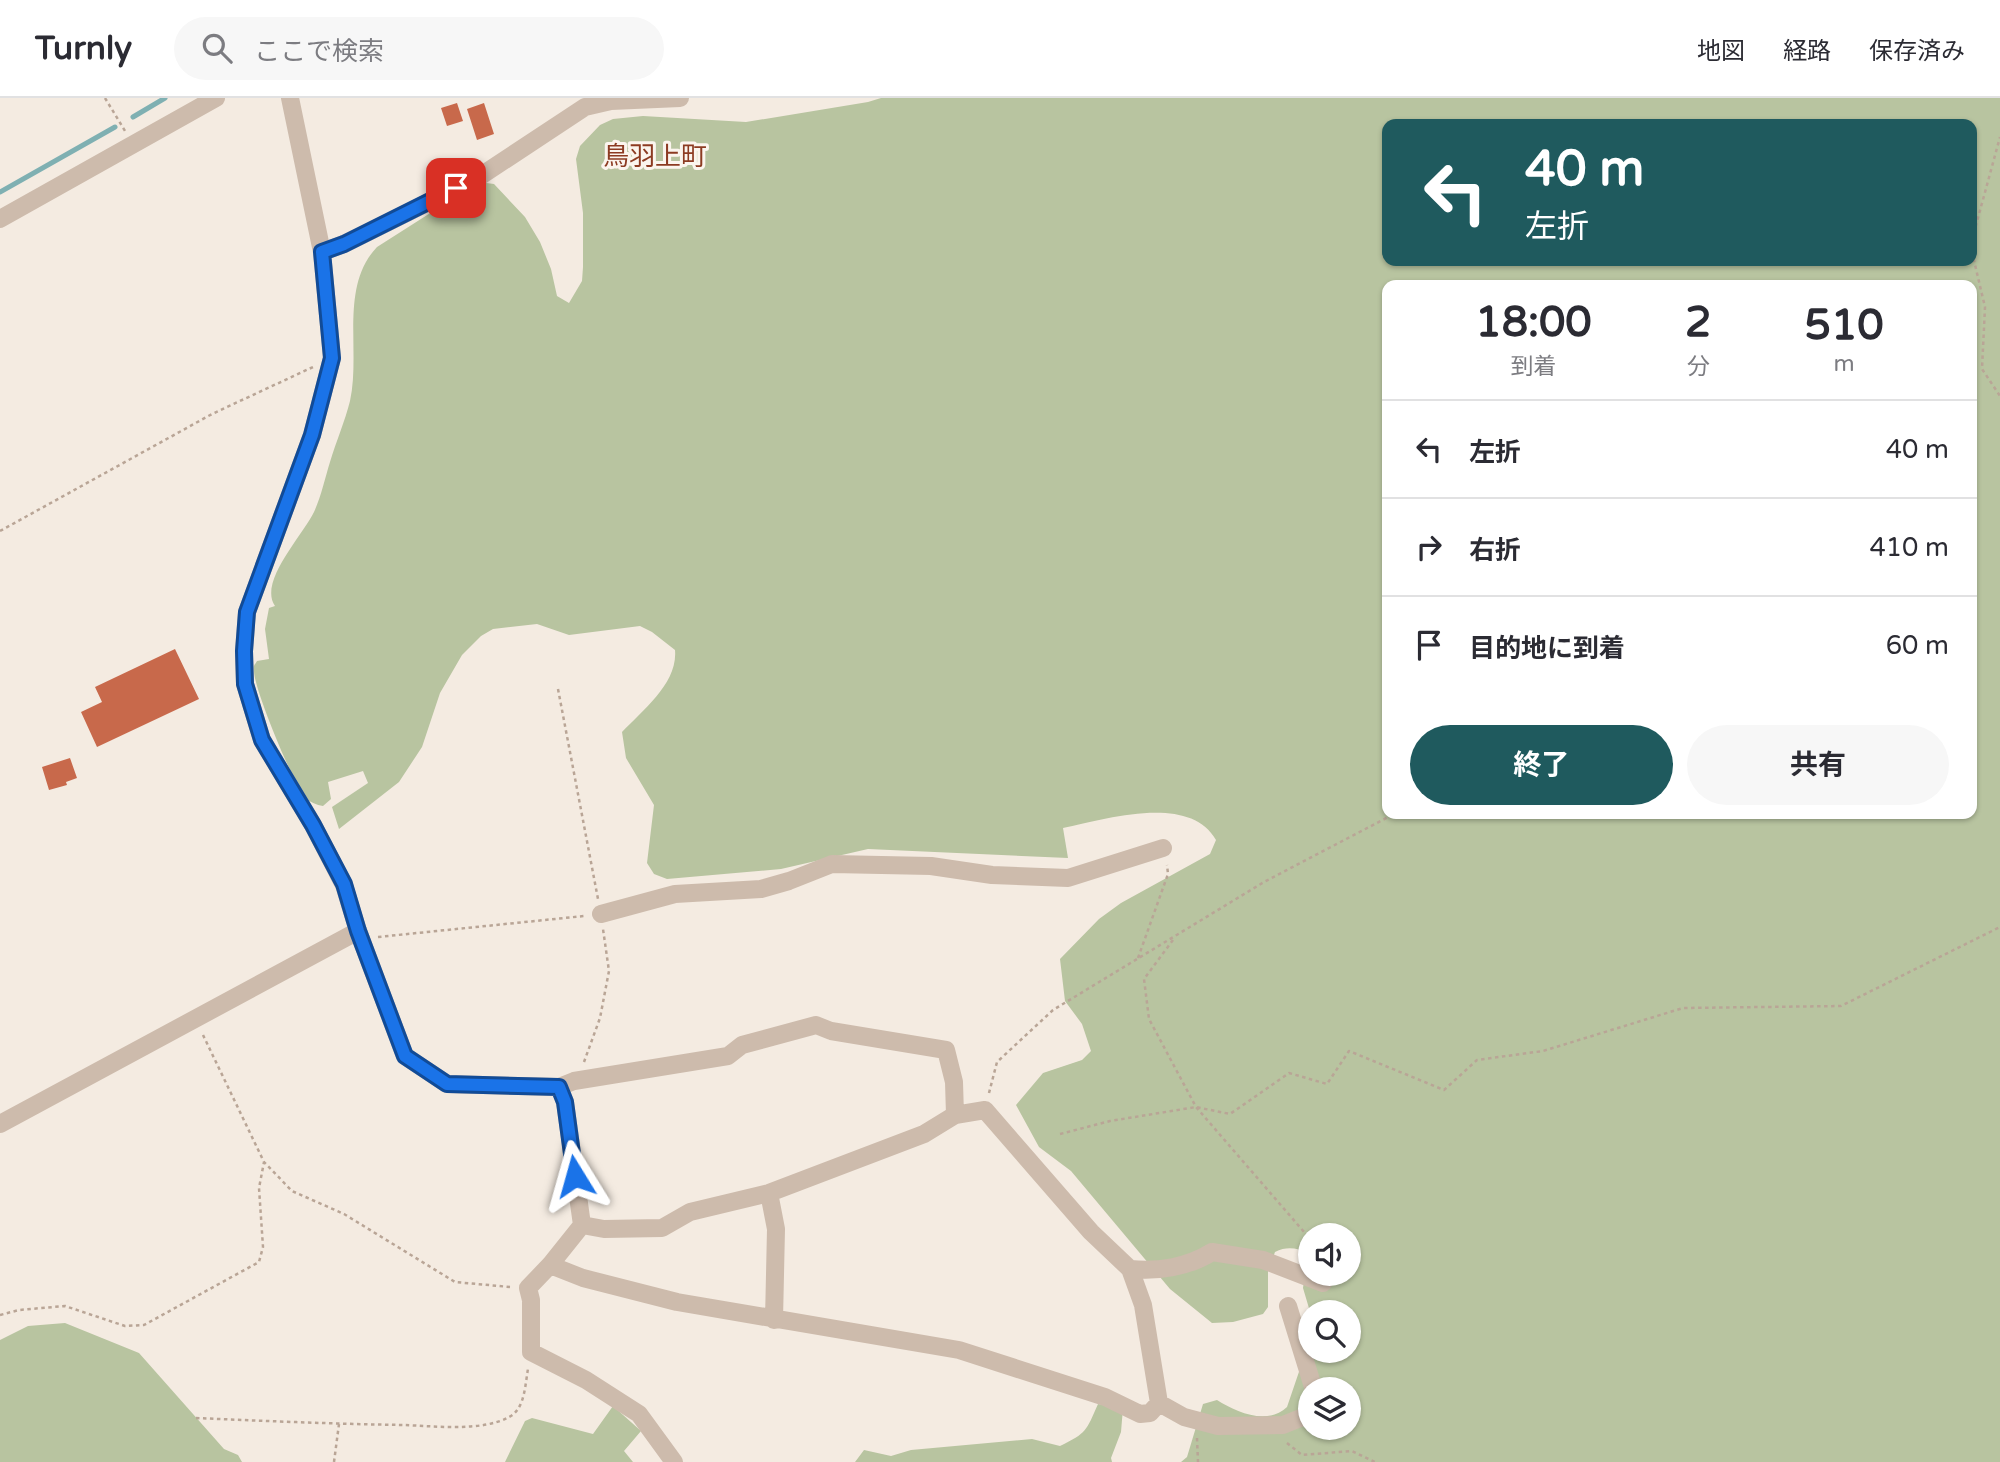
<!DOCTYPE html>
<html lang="ja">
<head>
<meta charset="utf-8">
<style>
	body { margin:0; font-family:"Varela Round","Noto Sans JP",sans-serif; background:#f7f7f7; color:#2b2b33; height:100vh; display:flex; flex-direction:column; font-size:26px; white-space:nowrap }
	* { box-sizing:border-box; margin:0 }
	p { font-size:23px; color:#7c7c81 }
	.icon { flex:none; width:38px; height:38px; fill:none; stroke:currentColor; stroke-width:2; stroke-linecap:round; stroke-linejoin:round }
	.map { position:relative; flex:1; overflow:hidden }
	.details { position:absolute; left:1382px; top:182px; width:595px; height:539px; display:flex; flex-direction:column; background:#fff; border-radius:14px; box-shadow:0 2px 5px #0004 }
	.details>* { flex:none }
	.hud { position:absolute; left:1382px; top:21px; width:595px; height:147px; border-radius:14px; box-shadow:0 2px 5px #0004; background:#1f5a5e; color:#fff; overflow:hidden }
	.fabs { position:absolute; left:1298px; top:1125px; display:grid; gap:14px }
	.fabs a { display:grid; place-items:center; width:63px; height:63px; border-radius:50%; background:#fff; box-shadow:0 2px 5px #0004; font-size:35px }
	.pin { position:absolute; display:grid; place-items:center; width:60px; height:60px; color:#fff; margin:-30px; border-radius:14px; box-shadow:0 4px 10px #0006 }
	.me { position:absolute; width:77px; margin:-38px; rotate:352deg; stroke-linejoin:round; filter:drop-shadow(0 0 5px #0008) }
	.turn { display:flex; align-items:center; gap:24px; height:147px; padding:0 28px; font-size:32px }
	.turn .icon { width:91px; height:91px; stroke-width:2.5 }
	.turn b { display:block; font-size:49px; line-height:60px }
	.eta { display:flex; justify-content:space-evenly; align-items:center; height:119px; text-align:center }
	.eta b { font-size:42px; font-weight:700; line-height:49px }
	.button { display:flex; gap:14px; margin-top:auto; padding:14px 28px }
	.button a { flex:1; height:80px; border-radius:42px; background:#1f5a5e; color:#fff; font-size:28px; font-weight:700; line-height:80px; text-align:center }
	.button a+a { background:#f7f7f7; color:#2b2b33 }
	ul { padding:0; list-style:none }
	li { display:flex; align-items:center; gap:21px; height:98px; padding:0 28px; border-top:2px solid #e1e1e2 }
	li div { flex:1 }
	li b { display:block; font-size:26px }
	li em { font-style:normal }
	header { display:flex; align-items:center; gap:42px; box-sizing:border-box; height:98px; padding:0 35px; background:#fff; border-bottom:2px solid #e1e1e2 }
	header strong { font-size:33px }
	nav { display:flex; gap:38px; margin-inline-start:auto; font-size:24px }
	.search { width:490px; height:63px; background:#f7f7f7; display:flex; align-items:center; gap:18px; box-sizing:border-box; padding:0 24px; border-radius:38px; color:#7c7c81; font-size:26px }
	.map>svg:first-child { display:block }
</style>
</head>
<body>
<header>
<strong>Turnly</strong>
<div class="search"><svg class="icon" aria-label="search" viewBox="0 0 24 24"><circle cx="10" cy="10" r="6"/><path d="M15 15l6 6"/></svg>ここで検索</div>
<nav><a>地図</a><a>経路</a><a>保存済み</a></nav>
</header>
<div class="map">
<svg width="2000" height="1364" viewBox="0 0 2000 1364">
	<rect width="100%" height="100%" fill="#f4ebe1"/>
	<path fill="#b8c4a0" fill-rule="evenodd" d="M881,0H2000V1364H1181L1187,1359L1203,1306L1217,1302C1236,1314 1267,1328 1287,1309L1303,1262L1306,1241L1311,1234V1253H1349V1214H1311V1217L1303,1190L1308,1155C1297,1150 1287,1148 1275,1154L1268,1173V1209L1263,1216L1233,1224L1212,1225L1170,1191L1071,1073L1039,1049L1016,1007L1043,975L1082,962L1091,953L1082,926L1065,903L1060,861L1099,821L1121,805L1210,756L1216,742C1190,695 1106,721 1063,730L1068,760L868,751L781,771L667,781L654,776L647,765L654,707L626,660L622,634C643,612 678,585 675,552L652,534L640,528L569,537L537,526L493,531L481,538L462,557L440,595L422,649L399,684L339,731L332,709L368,685L363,673L328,684L331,701L323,708C317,707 309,704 305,699C293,685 254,591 254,573C253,568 254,568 257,563L269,561L265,531L269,510L275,508C258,484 303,437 314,414C321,399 325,380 330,364C336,344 345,323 350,303C361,253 339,189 377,149L479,84L494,86L525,119L540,144L551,171L557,198L569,205L582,183L583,169V115L576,61L580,48L600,27L613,21L643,18L746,24L868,4ZM1388,26H1972V163H1388ZM1388,187H1972V716H1388ZM1311,1138H1349V1176H1311ZM1311,1292H1349V1330H1311Z
		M65,1225L139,1255L224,1351L238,1357L242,1364H0V1242L28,1228Z
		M1098,1306L1123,1310L1121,1334L1111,1360L1112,1364H855L864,1352L891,1358L911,1352L1032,1341L1060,1348C1087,1335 1086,1333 1098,1306Z
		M613,1308L641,1333L624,1353L633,1364H505L525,1323L532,1320L593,1336Z"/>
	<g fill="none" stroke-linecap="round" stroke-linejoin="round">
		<path stroke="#7fb0b2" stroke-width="5" d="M133,19L165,0
			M0,94L115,29"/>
	</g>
	<path fill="#c8694b" d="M457,5L463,23L447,28L441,10Z
		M484,5L494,36L477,42L467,11Z
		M175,551L199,601L97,649L81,614L102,604L95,589Z
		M70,660L77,680L66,684L67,687L49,692L42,669Z"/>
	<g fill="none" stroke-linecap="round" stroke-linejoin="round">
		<path stroke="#b9a596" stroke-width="2.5" stroke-dasharray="3.5 3.5" stroke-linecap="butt" d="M105,0L125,33
			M1972,142L2000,39
			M1972,154L1985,209L1982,271L2000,298
			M0,433L212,316L313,269
			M558,591L598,801
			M378,839L584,818
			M1173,842L1144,881L1149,921L1196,1009L1311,1142
			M1138,860L1168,776L1167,767
			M203,937L264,1064L292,1093L344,1116L455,1184L510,1189
			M584,964L600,920L609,873L603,831
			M989,995L997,964L1053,912L1264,784L1394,716
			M1060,1036L1110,1023L1196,1009L1230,1016L1289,975L1327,986L1349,953L1444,992L1477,962L1543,953L1683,910L1841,908L2000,829
			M0,1217L19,1212L65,1208L125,1228L144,1227L259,1164L263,1149L259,1090L264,1064
			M196,1320C265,1323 335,1326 404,1327C434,1328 482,1334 509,1319C525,1311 525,1287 528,1271
			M1197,1340L1198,1364
			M1287,1345L1302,1357L1352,1353L1375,1364
			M334,1364L339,1326"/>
		<path stroke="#cdbbac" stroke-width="18" d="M290,0L322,154L332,260L312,337L247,514L244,553L245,586L262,642L313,727L344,787L358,833L405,958L447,986L559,989L574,983L728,958L742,947L816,927L831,933L946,952L954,984L955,1017
			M0,121L216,0
			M322,154L344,146L479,79L585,9L611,3L680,0
			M601,816L675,796L761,791L789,783L832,766L931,768L992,777L1068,780L1163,750
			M559,989L565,1004L582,1127L550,1167L528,1190L531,1202V1254L586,1282L639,1316L674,1364
			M0,1026L358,833
			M769,1095L776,1131L774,1222
			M582,1127L604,1131L662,1130L690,1114L769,1095L924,1036L955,1017L985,1012L1091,1134L1130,1171L1143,1207L1159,1305L1184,1319L1218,1328L1283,1327L1308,1317L1311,1308
			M550,1167L583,1180L677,1204L959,1252L1105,1299L1140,1316L1150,1315L1159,1305
			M1130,1171C1158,1174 1188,1169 1212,1154L1263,1162L1323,1185
			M1288,1208L1314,1292"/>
	</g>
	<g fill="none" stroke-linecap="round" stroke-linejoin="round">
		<g stroke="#114b97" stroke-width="18">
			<path id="route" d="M456,90L344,146L322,154L332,260L312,337L247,514L244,553L245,586L262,642L313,727L344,786L358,833L405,958L447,986L559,989L565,1004L575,1078"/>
		</g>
		<use href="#route" stroke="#1a73e8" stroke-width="12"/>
	</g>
	<g text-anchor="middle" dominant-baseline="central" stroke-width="6" stroke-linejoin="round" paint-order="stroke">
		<g font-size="26" fill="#8c3b22" stroke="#fbf5ee">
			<text x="655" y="58">鳥羽上町</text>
		</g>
	</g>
</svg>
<div class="fabs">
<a><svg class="icon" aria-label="sound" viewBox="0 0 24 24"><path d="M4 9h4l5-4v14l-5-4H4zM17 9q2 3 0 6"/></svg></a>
<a><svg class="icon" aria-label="search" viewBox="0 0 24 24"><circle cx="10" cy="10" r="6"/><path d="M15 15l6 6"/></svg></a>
<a><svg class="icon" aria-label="layers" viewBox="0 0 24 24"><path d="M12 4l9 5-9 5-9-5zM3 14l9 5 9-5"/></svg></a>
</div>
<div class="pin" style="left:456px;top:90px;background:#d93025"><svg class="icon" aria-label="arrive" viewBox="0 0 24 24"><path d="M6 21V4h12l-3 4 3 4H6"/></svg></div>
<svg class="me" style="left:575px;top:1078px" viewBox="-20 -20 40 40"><path d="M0-17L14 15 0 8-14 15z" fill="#1a73e8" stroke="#fff" stroke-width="4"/></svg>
<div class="hud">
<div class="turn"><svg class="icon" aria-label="left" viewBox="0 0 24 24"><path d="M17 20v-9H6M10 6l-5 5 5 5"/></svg><div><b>40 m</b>左折</div></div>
</div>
<section class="details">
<div class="eta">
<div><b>18:00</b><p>到着</p></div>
<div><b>2</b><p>分</p></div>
<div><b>510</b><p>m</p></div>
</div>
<ul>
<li><svg class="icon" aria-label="left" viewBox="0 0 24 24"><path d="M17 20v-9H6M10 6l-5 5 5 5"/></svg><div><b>左折</b></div><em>40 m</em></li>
<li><svg class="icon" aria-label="right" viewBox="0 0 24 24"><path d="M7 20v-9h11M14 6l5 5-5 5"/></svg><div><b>右折</b></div><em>410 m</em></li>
<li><svg class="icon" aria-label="arrive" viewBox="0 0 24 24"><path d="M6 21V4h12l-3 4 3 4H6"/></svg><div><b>目的地に到着</b></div><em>60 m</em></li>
</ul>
<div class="button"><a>終了</a><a>共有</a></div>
</section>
</div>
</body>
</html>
